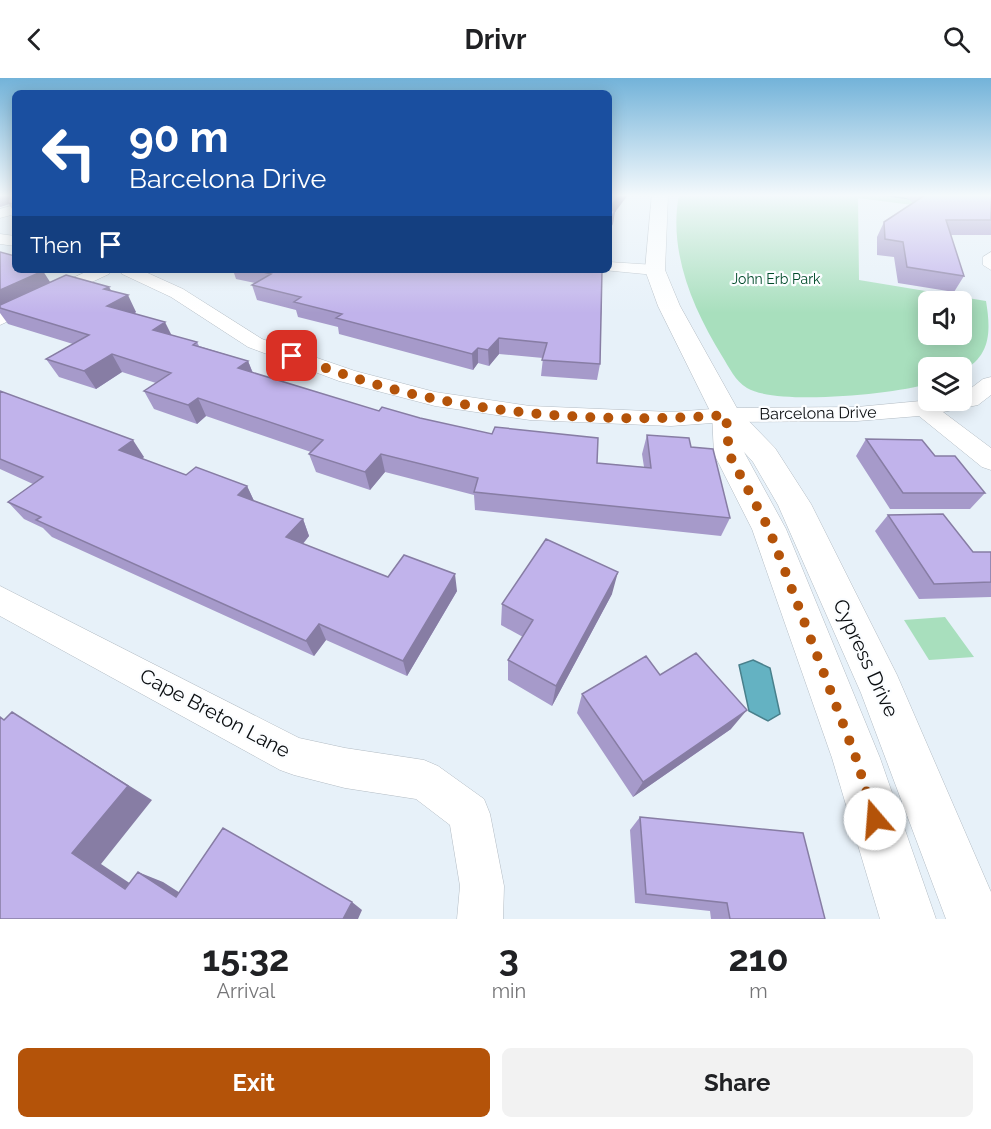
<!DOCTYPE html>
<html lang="en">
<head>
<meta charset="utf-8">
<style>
	body { margin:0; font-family:Raleway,sans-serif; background:#f2f2f2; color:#202124; height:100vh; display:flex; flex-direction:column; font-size:22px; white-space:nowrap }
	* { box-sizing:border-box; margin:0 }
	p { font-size:20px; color:#757577 }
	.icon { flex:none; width:33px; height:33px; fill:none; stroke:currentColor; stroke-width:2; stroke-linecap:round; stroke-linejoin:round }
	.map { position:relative; height:841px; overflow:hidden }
	.drawer { display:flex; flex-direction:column; background:#fff; flex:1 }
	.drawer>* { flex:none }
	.banner { position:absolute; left:12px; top:12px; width:600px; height:183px; border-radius:9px; box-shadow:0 3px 15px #0003; background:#1a4fa0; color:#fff; overflow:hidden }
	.buttons { position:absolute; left:918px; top:213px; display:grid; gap:12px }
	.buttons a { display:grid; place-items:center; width:54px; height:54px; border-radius:9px; background:#fff; box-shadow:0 3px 15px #0003; font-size:30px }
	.pin { position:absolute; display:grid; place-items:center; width:51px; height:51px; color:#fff; margin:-26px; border-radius:12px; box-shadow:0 3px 9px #0006 }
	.me { position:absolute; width:66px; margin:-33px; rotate:342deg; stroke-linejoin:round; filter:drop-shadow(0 0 4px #0008) }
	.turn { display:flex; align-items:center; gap:21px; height:126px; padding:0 18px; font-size:27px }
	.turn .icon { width:78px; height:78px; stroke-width:2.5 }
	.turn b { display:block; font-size:42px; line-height:51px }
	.then { display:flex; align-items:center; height:57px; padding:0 18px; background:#0003; gap:12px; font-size:22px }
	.eta { display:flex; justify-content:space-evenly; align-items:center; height:102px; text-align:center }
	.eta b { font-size:36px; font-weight:700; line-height:42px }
	.action { display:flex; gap:12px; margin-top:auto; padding:12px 18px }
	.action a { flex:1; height:69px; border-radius:9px; background:#b45309; color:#fff; font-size:24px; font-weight:700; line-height:69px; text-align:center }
	.action a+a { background:#f2f2f2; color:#202124 }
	header { display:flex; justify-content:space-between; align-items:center; height:78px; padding:0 18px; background:#fff; font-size:27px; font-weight:700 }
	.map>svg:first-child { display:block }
</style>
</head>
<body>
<header><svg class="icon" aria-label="back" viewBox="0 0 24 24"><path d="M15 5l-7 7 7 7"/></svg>Drivr<svg class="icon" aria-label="search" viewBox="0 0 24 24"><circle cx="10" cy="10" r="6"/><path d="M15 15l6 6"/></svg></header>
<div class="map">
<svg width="991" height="841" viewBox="0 0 991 841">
	<rect width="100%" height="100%" fill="#e7f1f9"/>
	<path fill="#a8dfbd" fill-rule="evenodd" d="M679,117H929L991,137L858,120L859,202L986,223C991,253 991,278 962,293V290H928V306C894,316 777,328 747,310C735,303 729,289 722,278C693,231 668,173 679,117ZM928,224H962V256H928Z
		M945,539L974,579L929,582L904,542Z"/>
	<path fill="#64b2c2" stroke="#49808c" stroke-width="1.5" d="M753,582L770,590L780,636L768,643L749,633L739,587Z"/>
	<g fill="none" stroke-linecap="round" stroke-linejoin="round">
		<path fill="#49808c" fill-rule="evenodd" d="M877,117H889L921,122L919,123Z"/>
		<g stroke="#b3bcc4" stroke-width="1">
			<path id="street" d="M15,127V136L0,140V131Z
				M0,156L15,158V168L0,166Z
				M991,174V192L983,187V179Z
				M609,184L655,187L663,192L655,197L603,192H609Z
				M90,192H111L109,196L0,247V234Z
				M120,192H141L183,211L262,261L355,293L435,314L530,328L671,334L726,330L857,329L931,322H962V317L983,301L991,299V317L978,327L943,334L991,370V392L982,389L919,338L857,343L726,344L671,348L530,342L435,328L339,303L248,269L171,219L122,196Z
				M0,508L299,660L345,670L424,682L438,688L484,721L490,736L504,808L503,841H457L460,808L450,747L416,721L345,710L294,697L280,692L0,538Z"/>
		</g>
		<g stroke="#b3bcc4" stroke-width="1">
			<path id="secondary" d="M652,117H668L665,192L680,228L738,332L775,370L811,426L897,597L991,814V841H946L861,615L778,427L753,384L744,374L786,451L880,680L936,841H880L832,680L752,451L714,376L712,337L658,228L645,192Z"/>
		</g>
		<use href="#street" fill="#fff" fill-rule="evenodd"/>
		<use href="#secondary" fill="#fff" fill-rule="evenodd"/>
	</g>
	<path fill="#a69aca" d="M0,117H15V136L9,126L0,129Z
		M903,117H991V157H951L964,198L954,214L898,205L894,179L877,177V159L884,144L913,125Z
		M0,174L50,205L111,213L136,234L134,236L171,257L197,264L199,268L248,283L253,295L379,333L420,340L597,385L644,389L642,376L647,357L691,369L730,440L721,458L475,432L474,417L385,394L370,412L316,394L309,376L311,374L206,338L197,346L154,331L144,313L156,305L122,294L96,311L59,299L46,281L73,266L8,246L0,235Z
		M232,192H602L600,286L597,302L541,298L543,280L499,276L489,288L478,285L473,292L339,256L338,249L298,239L296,232L257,222L252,207L255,205L236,201L233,192Z
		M0,313L144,379L142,381L186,397L247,408L254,423L303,441L309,458L303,466L388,499L457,513L407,598L326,562L314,578L52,459L43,450L24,441L8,424L33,406L0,391Z
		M866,361L935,378L985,415L970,431H890L856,378Z
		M888,437L973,474H991V519L919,521L875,453Z
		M612,516L552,628L508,602V582L523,559L501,547L502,526Z
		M660,597L731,651L633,719L577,635L582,616Z
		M640,739L825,841H711L710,833L635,825L630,752Z"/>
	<path fill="#877da4" d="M0,117H10L8,125L9,126L0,129Z
		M620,117H628L615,134L613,146L609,153V130Z
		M43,193L52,207L0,230V212Z
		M109,209L117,223L128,217L136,234L117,245L107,228L104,211Z
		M165,244L174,262L153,252Z
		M499,260V276L489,288L488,272Z
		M478,270V285L473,292L472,276Z
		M112,276L122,294L96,311L84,293Z
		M248,283L255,301L238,290Z
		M198,320L206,338L197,346L188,327Z
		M133,362L144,379L131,389L119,372Z
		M381,376L385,394L370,412L365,394Z
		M247,408L255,425L238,417Z
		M303,441L309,458L294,476L286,459Z
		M618,494L612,516L552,628L556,608Z
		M455,496L457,513L407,598L403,583Z
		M319,546L326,562L314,578L306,563Z
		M747,632L731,651L633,719L643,704Z
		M12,634L152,722L101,786L152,820L125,811L72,775Z
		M138,794L163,804L199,827L176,819Z
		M352,824L362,832L358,841H343Z"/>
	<path fill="#c1b3eb" stroke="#877da4" stroke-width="1.5" d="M9,117H15V126L8,125Z
		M609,117H620L609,130Z
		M925,117H991V142H946L964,198L907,189L903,164L885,161L884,144Z
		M609,132L615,133L609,142Z
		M0,174L15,178V192L43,193L0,212Z
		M255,192H602L600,286L542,282L547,265L499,260L488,272L478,270L472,276L336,240L342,236L294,224L301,219L252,207L271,196Z
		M66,197L109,209L104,211L128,217L107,228L165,244L153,252L197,264L193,267L248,283L238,290L379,333L382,329L420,340L492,356L495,349L598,360L597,385L651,390L647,357L689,360L691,369L713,371L730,440L474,414L478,400L381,376L365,394L309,376L323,362L198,320L188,327L144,313L171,295L112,276L84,293L46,281L89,257L0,230V227Z
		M0,313L133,362L119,372L186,397L196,389L247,408L238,417L303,441L286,459L388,499L404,477L455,496L403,583L319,546L306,563L36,442L41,439L8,424L43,399L0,381Z
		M866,361L922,362L935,378H955L985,415H903Z
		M943,436L973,474H991V504L934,506L888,437Z
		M546,461L618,494L556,608L508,582L533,542L502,526Z
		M696,575L747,632L643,704L582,616L646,578L660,597Z
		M12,634L128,708L72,775L125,811L138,794L176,819L223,750L352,824L343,841H0V639L4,642Z
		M640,739L803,755L825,841H730L727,825L646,816Z"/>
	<linearGradient id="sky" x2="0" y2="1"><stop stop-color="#73b3d9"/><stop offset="0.5" stop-color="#f4f9fc"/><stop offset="1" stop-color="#f4f9fc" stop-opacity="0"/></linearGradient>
	<rect width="991" height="235" fill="url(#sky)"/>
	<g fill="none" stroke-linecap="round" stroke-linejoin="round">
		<path stroke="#b45309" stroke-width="10" stroke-dasharray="0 18" d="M292,278C339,295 387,312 436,321C528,340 632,344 726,337L729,376L769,451L856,680L875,741"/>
	</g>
	<g text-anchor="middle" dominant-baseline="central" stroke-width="4.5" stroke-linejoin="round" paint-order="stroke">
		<g font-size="14" fill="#004b2a" stroke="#fbfdff">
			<text x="776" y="201">John Erb Park</text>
		</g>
		<g font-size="16" fill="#090c0f" stroke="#fbfdff">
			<text transform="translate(818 335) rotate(-1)">Barcelona Drive</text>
		</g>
		<g font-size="20" fill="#090c0f" stroke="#fbfdff">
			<text transform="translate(866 580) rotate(65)">Cypress Drive</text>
			<text transform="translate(215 635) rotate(28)">Cape Breton Lane</text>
		</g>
	</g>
</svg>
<div class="buttons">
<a><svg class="icon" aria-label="sound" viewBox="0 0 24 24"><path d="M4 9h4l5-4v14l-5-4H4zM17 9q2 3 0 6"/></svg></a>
<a><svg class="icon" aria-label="layers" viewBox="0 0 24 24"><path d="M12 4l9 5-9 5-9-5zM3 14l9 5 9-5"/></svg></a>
</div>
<div class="pin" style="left:292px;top:278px;background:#d93025"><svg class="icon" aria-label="arrive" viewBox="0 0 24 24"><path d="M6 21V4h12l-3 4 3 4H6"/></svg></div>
<svg class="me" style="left:875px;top:741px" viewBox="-20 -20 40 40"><circle r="19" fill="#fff"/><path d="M0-13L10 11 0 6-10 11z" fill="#b45309"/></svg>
<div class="banner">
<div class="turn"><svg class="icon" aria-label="left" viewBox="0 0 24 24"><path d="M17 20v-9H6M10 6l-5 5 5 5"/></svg><div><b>90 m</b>Barcelona Drive</div></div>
<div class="then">Then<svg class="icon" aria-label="arrive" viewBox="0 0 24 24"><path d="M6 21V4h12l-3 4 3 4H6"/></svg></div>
</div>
</div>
<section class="drawer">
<div class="eta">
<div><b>15:32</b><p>Arrival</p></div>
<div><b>3</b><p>min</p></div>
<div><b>210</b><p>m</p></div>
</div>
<div class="action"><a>Exit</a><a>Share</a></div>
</section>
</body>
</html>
